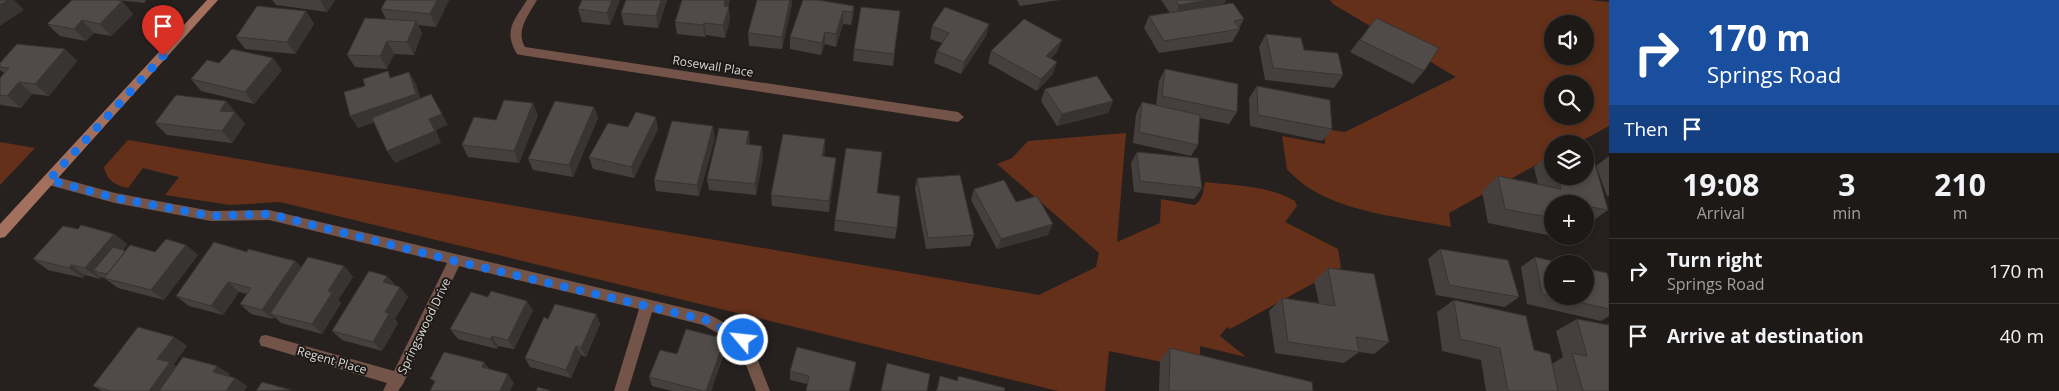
<!DOCTYPE html>
<html lang="en">
<head>
<meta charset="utf-8">
<style>
	body { margin:0; font-family:"Open Sans",sans-serif; background:#252220; color:#f1f3f6; height:100vh; display:flex; flex-direction:column; font-size:19px; white-space:nowrap }
	* { box-sizing:border-box; margin:0 }
	p { font-size:16px; color:#a0a0a1 }
	.icon { flex:none; width:28px; height:28px; fill:none; stroke:currentColor; stroke-width:2; stroke-linecap:round; stroke-linejoin:round }
	.map { position:relative; flex:1; overflow:hidden }
	.panel { display:flex; flex-direction:column; background:#1c1917; width:450px }
	.panel>* { flex:none }
	.top-card { background:#1a4fa0; color:#fff; overflow:hidden }
	.buttons { position:absolute; left:1544px; top:15px; display:grid; gap:10px }
	.buttons a { display:grid; place-items:center; width:50px; height:50px; border-radius:50%; background:#1c1917; box-shadow:0 2px 8px #0003,0 0 0 1px #3a3836; font-size:25px }
	.pin { position:absolute; display:grid; place-items:center; width:42px; height:42px; color:#fff; margin:-51px -21px; border-radius:50% 50% 50% 0; rotate:-45deg; box-shadow:0 0 5px #0007 }
	.pin .icon { rotate:45deg }
	.me { position:absolute; width:55px; margin:-28px; rotate:298deg; stroke-linejoin:round; filter:drop-shadow(0 0 4px #0008) }
	.turn { display:flex; align-items:center; gap:18px; height:105px; padding:0 15px; font-size:22px }
	.turn .icon { width:65px; height:65px; stroke-width:2.5 }
	.turn b { display:block; font-size:35px; line-height:42px }
	.then { display:flex; align-items:center; height:48px; padding:0 15px; background:#0003; gap:10px; font-size:19px }
	.eta { display:flex; justify-content:space-evenly; align-items:center; height:85px; text-align:center }
	.eta b { font-size:30px; font-weight:700; line-height:35px }
	ul { padding:0; list-style:none }
	li { display:flex; align-items:center; gap:15px; height:65px; padding:0 15px; border-top:1px solid #3a3836 }
	li div { flex:1 }
	li b { display:block; font-size:19px }
	li em { font-style:normal }
	main { display:flex; flex:1; min-height:0 }
	.map>svg:first-child { display:block }
</style>
</head>
<body>
<main>
<div class="map">
<svg width="1609" height="391" viewBox="0 0 1609 391">
	<rect width="100%" height="100%" fill="#26211f"/>
	<path fill="#653019" fill-rule="evenodd" d="M1330,0H1590L1609,2V126L1576,144H1552V156L1449,213L1451,227C1398,216 1324,212 1287,169L1282,136L1325,144L1324,129L1345,132L1456,77L1333,4ZM1552,24H1585V56H1552ZM1552,84H1585V116H1552Z
		M1126,133L1117,242L1160,223L1161,199L1194,205C1203,201 1203,191 1205,182C1236,186 1267,185 1295,201L1297,206L1285,222L1338,249L1341,268L1230,329L1227,327L1220,336L1246,357L1200,346V370L1109,351L1105,391H1058L280,202L230,205L165,195L179,177L143,168L128,188C115,185 107,181 104,167L128,140L1039,295L1096,267L1099,253L997,164L1012,158L1028,141Z
		M0,142L35,148L0,185Z"/>
	<g fill="none" stroke-linecap="round" stroke-linejoin="round">
		<path fill="#745448" fill-rule="evenodd" d="M527,0H537C529,14 515,31 525,47L958,112L964,117L958,122L521,55L517,54C503,30 514,21 527,0Z
			M49,175L115,193L211,211L269,210L706,313L748,335L770,391H756L738,344L703,325L652,312L628,391H614L639,309L459,266L403,384L398,391H383L387,383L266,347L261,346L259,341L261,336L266,335L394,371L447,263L269,220L211,221L115,203L45,184L43,180L45,176Z"/>
		<path fill="#a2705c" fill-rule="evenodd" d="M207,0H218L5,237L0,238V224Z"/>
	</g>
	<path fill="#45403e" d="M72,0H146L144,3L117,0L122,1L133,14L111,36L94,33L86,41L60,36L47,24Z
		M272,0H335L327,12L276,5Z
		M386,0H449L436,27L418,25L422,33L414,55L394,54L387,69L355,67L347,55L386,19L381,9Z
		M620,0L610,25L582,22L578,9Z
		M667,0L658,28L624,25L621,13Z
		M730,0L728,7L730,19L725,38L706,35L705,37L677,34L675,22Z
		M1017,0H1060L1020,6Z
		M1161,0H1226L1223,5L1244,19L1239,28L1240,29L1232,42L1159,53L1144,28L1149,16L1170,13Z
		M792,4L782,49L749,46L748,33Z
		M854,6L853,18L851,25L843,24L836,47L825,44L821,55L790,49V37Z
		M306,11L314,24L295,54L245,49L236,37Z
		M900,11L893,66L853,61L854,49Z
		M1376,18L1424,71L1413,84L1350,52Z
		M989,24L986,36L961,74L934,63L937,51L942,43L930,39L932,26Z
		M1266,34L1304,50L1343,75L1334,88L1265,80L1259,47Z
		M1062,40L1057,52L1051,58L1053,74L1037,91L988,63L991,51Z
		M65,49L77,61L49,96L32,94L21,108L1,105L0,104V78L4,73L0,70V63Z
		M219,63L282,70L254,104L201,91L191,79Z
		M1165,69L1237,112L1229,124L1199,118L1198,145L1191,156L1133,143L1136,114L1142,102L1156,105L1159,81Z
		M1257,86L1332,129L1322,141L1250,126L1249,98Z
		M1045,89L1113,101L1108,113L1057,126L1041,101Z
		M226,101L245,124L232,143L167,135L155,123Z
		M594,107L598,118L573,177L533,170L528,159Z
		M538,115L519,163L468,157L462,145L496,120Z
		M658,129L634,178L593,169L589,157Z
		M749,131V145L763,158L756,195L709,190L707,179Z
		M715,138L699,196L656,191L654,180Z
		M825,139L824,157L836,158L835,169L829,212L772,206L771,195Z
		M1137,152L1202,188L1194,199L1134,192L1131,163Z
		M1552,152V176H1585L1608,210L1588,224H1585V204H1552V236L1488,223L1482,191L1498,176L1538,184L1534,167Z
		M1609,156V196H1607L1596,166Z
		M917,178L974,235L970,246L926,249L915,189Z
		M974,189L1016,202L1048,235L997,249L971,200Z
		M877,193L897,228L895,239L834,231L835,220Z
		M78,229L114,234L127,244L123,250L126,251L155,252L186,245L198,255L164,300L118,288L104,278L101,277L100,279L85,275L83,278L48,270L33,259Z
		M1440,249L1519,297L1505,307L1436,295L1428,259Z
		M247,252L295,261L301,267L344,266L353,277L338,300L341,303L322,334L281,323L275,317L273,319L251,314L240,304L247,294L239,292L223,315L189,306L176,296Z
		M1535,257L1609,280V316L1601,321L1527,304L1521,267Z
		M1328,268L1389,342L1374,354L1359,352L1344,363L1275,353L1269,311L1282,298L1319,303L1314,281Z
		M387,276L395,285L408,297L395,319L398,323L382,351L342,340L332,331Z
		M488,297L533,310L514,349L498,346L497,349L458,339L450,329Z
		M1454,300L1534,350L1552,364L1563,357L1556,331L1577,319L1609,391H1558L1556,383L1558,391H1486L1481,360L1442,351L1437,312Z
		M596,314L600,324L586,357L581,355L571,378L530,367L525,358L548,319Z
		M174,337L187,346L173,365L176,366L230,374L229,376L235,378L247,386L244,391H102L93,386Z
		M725,339L726,348L711,391H672L652,386L649,377L677,354Z
		M1170,348L1313,391H1159L1160,360Z
		M856,362L855,371L807,384L790,380V371Z
		M940,376L957,381L958,376L1004,391H936Z"/>
	<path fill="#383432" d="M8,0H14L24,10L0,26V5Z
		M320,0H335L327,12Z
		M437,0H449L436,27L430,14Z
		M612,0H620L610,25L607,13Z
		M661,0H667L658,28L656,16Z
		M725,0H730L725,19L724,6Z
		M790,0H792V4L782,49V37Z
		M1209,0H1226L1221,9L1173,18L1179,5Z
		M122,1L133,14L111,36L100,24Z
		M854,6L853,18L851,25L852,12Z
		M729,7L730,19L725,38L723,25Z
		M306,11L314,24L295,54L287,42Z
		M843,11V24L836,47V34Z
		M82,20L94,33L86,41L74,29Z
		M416,21L422,33L414,55L407,42Z
		M704,23L706,35L705,37L703,25Z
		M989,24L986,36L961,74L964,62Z
		M825,32V44L821,55L822,43Z
		M1062,40L1057,52L1042,68L1046,56Z
		M387,41L394,54L387,69L380,56Z
		M65,49L77,61L49,96L35,84Z
		M273,58L282,70L254,104L245,92Z
		M1057,62L1053,74L1037,91L1041,79Z
		M409,72L416,84L423,106L358,128L350,116Z
		M19,82L32,94L21,108L7,96Z
		M431,94L448,125L436,130L441,143L395,163L387,151L429,119Z
		M226,101L245,124L232,143L222,131L220,111Z
		M1113,101L1108,113L1057,126L1062,114Z
		M533,103L538,115L519,163L514,151Z
		M594,107L598,118L573,177L569,165Z
		M656,117L658,129L634,178L631,167Z
		M713,126L715,138L699,196L697,185Z
		M749,131L750,143L747,156L746,144Z
		M825,139V151L822,168V156Z
		M762,146L763,158L756,195L755,184Z
		M836,158L835,169L829,212V201Z
		M1053,224L1048,235L997,249L1001,239Z
		M114,234L127,244L103,274L93,271L101,277L100,279L85,268Z
		M186,245L198,255L164,300L151,290Z
		M295,261L306,271L270,314L275,317L273,319L262,310Z
		M71,265L85,275L83,278L69,268Z
		M344,266L353,277L338,300L341,303L322,334L312,324L328,291Z
		M387,276L395,286L383,282Z
		M228,282L239,292L223,315L211,306Z
		M400,287L408,297L395,319L398,323L382,351L373,342L385,312Z
		M527,301L533,310L514,349L508,340Z
		M596,314L600,324L586,357L581,348Z
		M492,336L498,346L497,349L490,339Z
		M174,337L187,346L173,365L183,371L169,391H149L157,359Z
		M725,339L726,348L711,391H706Z
		M576,346L581,355L571,378L566,370Z
		M484,362L491,371L482,367Z
		M856,362L855,371L850,391H849Z
		M217,366L230,374L226,381L213,372Z
		M508,374L514,383L510,391H500Z
		M235,378L247,386L244,391H226Z"/>
	<path fill="#504a48" stroke="#383432" d="M0,0H8L0,5Z
		M72,0H116L122,1L100,24L82,20L74,29L47,24Z
		M386,0H437L430,14L381,9Z
		M582,0H612L607,13L578,9Z
		M626,0H661L656,16L621,13Z
		M682,0H725L724,6L729,7L723,25L704,23L703,25L675,22Z
		M757,0H790L782,37L748,33Z
		M803,0H818L854,6L852,12L843,11L836,34L825,32L822,43L790,37Z
		M1175,0H1209L1179,5Z
		M1233,3L1244,19L1234,21L1240,29L1164,41L1149,16Z
		M257,6L306,11L287,42L236,37Z
		M861,7L900,11L894,54L854,49Z
		M945,7L989,24L964,62L937,51L949,33L932,26Z
		M365,18L416,21L407,42L387,41L380,56L347,55Z
		M1376,18L1439,48L1424,71L1360,40Z
		M1024,19L1062,40L1046,56L1057,62L1041,79L991,51Z
		M1266,34L1301,38L1304,50L1338,53L1343,75L1273,68Z
		M17,44L65,49L35,84L19,82L7,96L0,95V78L9,68L0,67V63Z
		M232,49L273,58L245,92L191,79L207,60L219,63Z
		M1165,69L1238,84L1237,112L1162,96Z
		M388,71L390,78L409,72L416,94L350,116L344,92L365,86L363,79Z
		M1097,76L1113,101L1062,114L1045,89Z
		M1257,86L1330,100L1332,129L1258,115Z
		M431,94L442,114L429,119L435,131L387,151L372,118Z
		M176,95L226,101L220,111L235,112L222,131L155,123Z
		M504,100L533,103L514,151L462,145L474,117L496,120Z
		M555,101L594,107L569,165L528,159Z
		M1142,102L1200,115L1198,145L1139,132Z
		M636,112L656,117L631,167L589,157L608,123L628,127Z
		M672,121L713,126L697,185L654,180Z
		M719,128L749,131L746,144L762,146L755,184L707,179Z
		M783,134L825,139L822,156L836,158L829,201L771,195Z
		M846,148L882,152L877,193L900,196L897,228L835,220Z
		M1137,152L1198,158L1202,188L1140,181Z
		M1585,158L1594,160L1608,210L1585,206V204H1552V218L1505,209L1498,176L1561,189L1558,176H1585Z
		M960,175L974,235L928,238L917,178Z
		M1004,180L1016,202L1037,196L1053,224L1001,239L974,189Z
		M81,225L114,234L85,268L71,265L69,268L33,259L63,226L78,229Z
		M166,239L186,245L151,290L104,278L130,245L155,252Z
		M214,242L247,252L248,249L295,261L262,310L240,304L251,288L228,282L211,306L176,296Z
		M113,247L126,251L107,274L93,271Z
		M1440,249L1508,260L1519,297L1449,285Z
		M308,257L344,266L328,291L332,293L312,324L270,314Z
		M1535,257L1565,264H1552V296L1542,294Z
		M1328,268L1374,274L1389,342L1356,337L1359,352L1288,342L1282,298L1335,306Z
		M1585,268L1607,273L1609,280V309L1553,296H1585Z
		M369,271L387,276L383,282L400,287L385,312L389,314L373,342L332,331Z
		M491,291L527,301L508,340L492,336L490,339L450,329L471,292L488,297Z
		M1454,300L1526,316L1534,350L1550,354L1558,391H1508L1500,348L1460,339Z
		M555,304L596,314L581,348L576,346L566,370L525,358L544,317L548,319Z
		M1577,319L1609,325V391H1583L1572,353L1587,356Z
		M138,327L174,337L157,359L170,362L149,391H110L93,386Z
		M686,329L725,339L706,391H703L649,377L660,350L677,354Z
		M797,347L856,362L849,391H806L809,376L790,371Z
		M1170,348L1312,382L1313,391H1169Z
		M444,352L484,362L482,367L508,374L500,391H430L435,381L430,379Z
		M183,357L217,366L213,372L235,378L226,391H159Z
		M887,363L930,374L927,391H881Z
		M940,376L958,381V376L1005,388L1004,391H937Z
		M262,382L291,390L256,391Z
		M538,387L551,391H536Z"/>
	<g fill="none" stroke-linecap="round" stroke-linejoin="round">
		<path stroke="#1a73e8" stroke-width="9" stroke-dasharray="0 16.2" d="M163,56L49,180L115,198L211,216L269,214L455,261L706,320L743,340"/>
	</g>
	<g text-anchor="middle" dominant-baseline="central" stroke-width="4" stroke-linejoin="round" paint-order="stroke">
		<g font-size="12" fill="#dcd9d7" stroke="#1c1816">
			<text transform="translate(713 66) rotate(9)">Rosewall Place</text>
			<text transform="translate(424 326) rotate(-64)">Springswood Drive</text>
			<text transform="translate(332 360) rotate(16)">Regent Place</text>
		</g>
	</g>
</svg>
<div class="buttons">
<a><svg class="icon" aria-label="sound" viewBox="0 0 24 24"><path d="M4 9h4l5-4v14l-5-4H4zM17 9q2 3 0 6"/></svg></a>
<a><svg class="icon" aria-label="search" viewBox="0 0 24 24"><circle cx="10" cy="10" r="6"/><path d="M15 15l6 6"/></svg></a>
<a><svg class="icon" aria-label="layers" viewBox="0 0 24 24"><path d="M12 4l9 5-9 5-9-5zM3 14l9 5 9-5"/></svg></a>
<a>+</a>
<a>−</a>
</div>
<div class="pin" style="left:163px;top:56px;background:#d93025"><svg class="icon" aria-label="arrive" viewBox="0 0 24 24"><path d="M6 21V4h12l-3 4 3 4H6"/></svg></div>
<svg class="me" style="left:743px;top:340px" viewBox="-20 -20 40 40"><circle r="17" fill="#1a73e8" stroke="#fff" stroke-width="3"/><path d="M0-11L8 9 0 5-8 9z" fill="#fff"/></svg>
</div>
<section class="panel">
<div class="top-card">
<div class="turn"><svg class="icon" aria-label="right" viewBox="0 0 24 24"><path d="M7 20v-9h11M14 6l5 5-5 5"/></svg><div><b>170 m</b>Springs Road</div></div>
<div class="then">Then<svg class="icon" aria-label="arrive" viewBox="0 0 24 24"><path d="M6 21V4h12l-3 4 3 4H6"/></svg></div>
</div>
<div class="eta">
<div><b>19:08</b><p>Arrival</p></div>
<div><b>3</b><p>min</p></div>
<div><b>210</b><p>m</p></div>
</div>
<ul>
<li><svg class="icon" aria-label="right" viewBox="0 0 24 24"><path d="M7 20v-9h11M14 6l5 5-5 5"/></svg><div><b>Turn right</b><p>Springs Road</p></div><em>170 m</em></li>
<li><svg class="icon" aria-label="arrive" viewBox="0 0 24 24"><path d="M6 21V4h12l-3 4 3 4H6"/></svg><div><b>Arrive at destination</b></div><em>40 m</em></li>
</ul>
</section>
</main>
</body>
</html>
